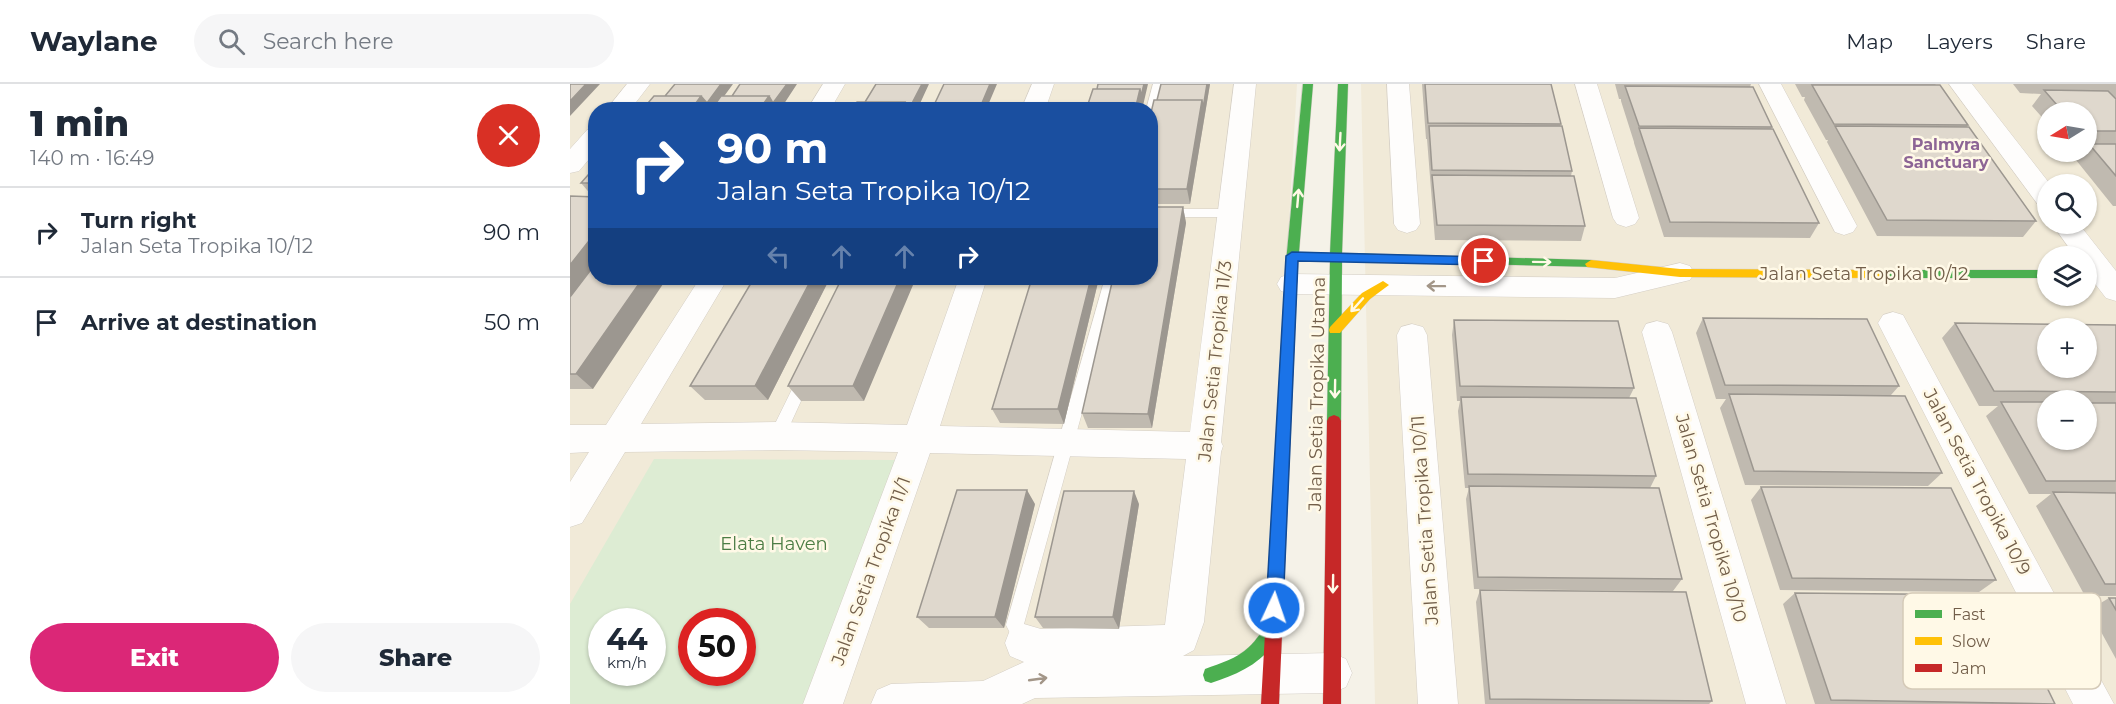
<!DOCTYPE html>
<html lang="en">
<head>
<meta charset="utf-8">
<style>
	body { margin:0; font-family:Montserrat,sans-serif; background:#f6f6f7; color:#1f2937; height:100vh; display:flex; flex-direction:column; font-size:22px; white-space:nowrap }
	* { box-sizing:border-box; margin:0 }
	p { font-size:20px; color:#747a83 }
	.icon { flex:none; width:33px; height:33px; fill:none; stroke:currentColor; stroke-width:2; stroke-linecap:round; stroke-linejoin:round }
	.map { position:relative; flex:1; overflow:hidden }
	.panel { display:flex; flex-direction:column; background:#fff; width:570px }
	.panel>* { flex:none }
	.hud { position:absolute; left:18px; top:18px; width:570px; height:183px; border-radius:24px; box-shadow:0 2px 4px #0004; background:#1a4fa0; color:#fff; overflow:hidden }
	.needle { width:39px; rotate:259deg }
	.tools { position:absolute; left:1467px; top:18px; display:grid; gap:12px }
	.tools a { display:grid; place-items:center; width:60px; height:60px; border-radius:50%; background:#fff; box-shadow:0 2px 4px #0004; font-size:30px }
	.speed { position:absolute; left:18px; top:524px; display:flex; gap:12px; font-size:30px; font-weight:700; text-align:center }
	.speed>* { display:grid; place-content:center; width:78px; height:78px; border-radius:50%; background:#fff; box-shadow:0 2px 4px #0004; line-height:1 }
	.speed small { font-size:15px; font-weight:400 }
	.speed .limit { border:9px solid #d22; background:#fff; color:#111 }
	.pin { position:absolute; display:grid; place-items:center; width:51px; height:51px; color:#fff; margin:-26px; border:3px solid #fff; border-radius:50%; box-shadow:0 2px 6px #0007 }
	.me { position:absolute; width:66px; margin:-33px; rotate:3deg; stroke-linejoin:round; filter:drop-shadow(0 0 4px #0008) }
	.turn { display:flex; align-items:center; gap:21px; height:126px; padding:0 30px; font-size:27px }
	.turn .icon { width:78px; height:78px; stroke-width:2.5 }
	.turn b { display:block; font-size:42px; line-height:51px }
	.lanes { display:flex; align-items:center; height:57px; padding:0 30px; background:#0003; justify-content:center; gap:30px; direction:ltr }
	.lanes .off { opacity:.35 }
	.round { display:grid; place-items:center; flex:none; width:63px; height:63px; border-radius:32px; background:#f6f6f7 }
	.headline { display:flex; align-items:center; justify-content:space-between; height:102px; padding:0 30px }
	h1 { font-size:36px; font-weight:800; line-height:45px }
	.action { display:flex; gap:12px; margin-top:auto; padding:12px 30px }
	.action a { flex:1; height:69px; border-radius:36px; background:#db2777; color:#fff; font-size:24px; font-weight:800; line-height:69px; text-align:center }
	.action a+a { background:#f6f6f7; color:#1f2937 }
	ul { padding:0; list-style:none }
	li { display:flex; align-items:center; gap:18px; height:90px; padding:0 30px; border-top:2px solid #e0e1e3 }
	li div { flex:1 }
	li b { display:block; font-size:22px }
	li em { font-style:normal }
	header { display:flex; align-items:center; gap:36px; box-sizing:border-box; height:84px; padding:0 30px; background:#fff; border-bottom:2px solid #e0e1e3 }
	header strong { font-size:28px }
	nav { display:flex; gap:33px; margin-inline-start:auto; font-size:21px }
	.search { width:420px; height:54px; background:#f6f6f7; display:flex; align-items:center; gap:15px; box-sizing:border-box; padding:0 21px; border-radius:33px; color:#747a83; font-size:22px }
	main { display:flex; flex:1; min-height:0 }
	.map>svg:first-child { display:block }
</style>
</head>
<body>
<header>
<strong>Waylane</strong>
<div class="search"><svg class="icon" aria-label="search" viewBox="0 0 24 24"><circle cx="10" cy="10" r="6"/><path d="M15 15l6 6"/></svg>Search here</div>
<nav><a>Map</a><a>Layers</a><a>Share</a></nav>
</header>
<main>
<section class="panel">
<div class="headline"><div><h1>1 min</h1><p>140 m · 16:49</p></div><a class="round" style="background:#d93025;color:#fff"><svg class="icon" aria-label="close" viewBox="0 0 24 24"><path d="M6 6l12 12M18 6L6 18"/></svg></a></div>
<ul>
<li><svg class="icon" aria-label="right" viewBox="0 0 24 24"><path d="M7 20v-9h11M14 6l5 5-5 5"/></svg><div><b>Turn right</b><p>Jalan Seta Tropika 10/12</p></div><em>90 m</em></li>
<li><svg class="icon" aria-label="arrive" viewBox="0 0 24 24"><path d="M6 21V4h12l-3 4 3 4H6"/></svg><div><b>Arrive at destination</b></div><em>50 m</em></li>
</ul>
<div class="action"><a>Exit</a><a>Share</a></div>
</section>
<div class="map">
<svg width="1546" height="620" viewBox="0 0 1546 620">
	<rect width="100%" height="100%" fill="#f5f2e8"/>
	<path fill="#f1ead8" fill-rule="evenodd" d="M0,0H727L691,620H0ZM26,26H580V194H26ZM32,537H82V588H32ZM122,537H172V588H122Z
		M791,0H1546V620H805ZM1478,28H1516V68H1478ZM1478,100H1516V140H1478ZM1478,172H1516V212H1478ZM1478,244H1516V284H1478ZM1478,316H1516V356H1478Z"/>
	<path fill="#ddecd3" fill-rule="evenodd" d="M84,375L326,376L233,620H0V520ZM32,537H82V588H32ZM122,537H172V588H122Z"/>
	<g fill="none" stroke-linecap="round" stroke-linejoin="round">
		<g stroke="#d4cec5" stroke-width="1">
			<path id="lane" d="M583,0H593L586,33L580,36V26H576Z
				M580,125H660L666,129L660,133H580Z
				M535,194H549L454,540L463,559L460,565L454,568L448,565L436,541Z
				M235,287L240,289L242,293L215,352L213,357L207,358L201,357L199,352L228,293L230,289Z"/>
		</g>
		<g stroke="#d4cec5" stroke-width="1">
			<path id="street" d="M57,0H80L60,26H36Z
				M253,0H275L260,26H237Z
				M462,0H484L475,26H451Z
				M664,0H686L651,358L653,362L651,368L634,538L624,566L613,572L762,569L776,575L782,589L776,603L762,609L465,614L452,620H301L307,606L321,600L413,597L454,578L440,572L435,559L440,546L454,540L471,545L595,541L616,375L360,369L273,620H233L328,368L207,366L55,368L12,439L0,443V398L19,368L0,369V341H36L130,194H158L71,340L207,338L337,341L389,194H417L370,342L620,348Z
				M817,0H839L850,140L846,146L837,149L828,146L824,140Z
				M1005,0H1027L1069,134L1065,140L1056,143L1047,140L1043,134Z
				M1189,0H1211L1287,142L1283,148L1274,151L1265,148Z
				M1379,0H1402L1480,100H1478V124L1469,122Z
				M26,44V67L9,87L0,89V65L17,46Z
				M1482,140H1509L1546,187V217L1536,214L1516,188V172H1505Z
				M1110,179L1120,182L1124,189L1120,196L1045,214L721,210L711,207L707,200L711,193L721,190L1045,194Z
				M1323,228L1333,231L1544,620H1503L1308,239L1313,231Z
				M1087,237L1098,240L1102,248L1216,620H1176L1072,248L1076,240Z
				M842,240L853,243L857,251L888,620H848L827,251L831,243Z"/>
		</g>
		<g stroke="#d5cfc6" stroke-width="1">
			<path id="fast" d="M733,0H743L729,168L760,169L768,0H778L772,169L1021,176L1027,180L1025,183L772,177L771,337L769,341H759L757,337L760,177L728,176L726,181L722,182L716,178Z
				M1313,186H1478V194H1313L1307,190Z
				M703,539L709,541L711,547C699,576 670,590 641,599L635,597L633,591L635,585C651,579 666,575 679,563C687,556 693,543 703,539Z"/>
		</g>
		<g stroke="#d5cfc6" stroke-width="1">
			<path id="slow" d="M1021,176L1110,185L1313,186L1319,190L1313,194L1110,193L1017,183L1015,180Z
				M813,197L819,201L800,215L770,249H760L759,246L760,243L792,209Z"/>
		</g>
		<g stroke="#d5cfc6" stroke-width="1">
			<path id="jam" d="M722,174L728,178L709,620H691L716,178Z
				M764,331L769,333L771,337V620H753L757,337L759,333Z"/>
		</g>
		<use href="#lane" fill="#fefdfc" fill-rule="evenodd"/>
		<use href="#street" fill="#fefdfc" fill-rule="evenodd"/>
		<use href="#fast" fill="#4caf50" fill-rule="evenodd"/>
		<use href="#slow" fill="#ffc107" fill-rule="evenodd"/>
		<use href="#jam" fill="#c62828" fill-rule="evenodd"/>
	</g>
	<path fill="#c0bab0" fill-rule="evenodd" d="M591,0H640L620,120H580V33L587,16Z
		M852,0H981L991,40L990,42L1002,87L1001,92L1015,142L1011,157L865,156L857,55H856Z
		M1045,0H1181L1180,3L1202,43L1201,45L1249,139L1240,154L1094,153L1064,59V58L1051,17V15H1049Z
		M1225,0H1366L1365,1L1398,41L1397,43L1466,137L1453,153L1307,152L1257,58L1258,56H1256L1234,16L1235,13H1232Z
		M1443,0H1546V122H1543L1506,76L1513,68H1516V28H1478V40L1462,22L1471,10L1450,9Z
		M26,82V194L23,305H0V112L23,113L11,99Z
		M613,123L616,139L582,344H518L512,329Z
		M260,194L198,316H135L120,302Z
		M272,194L294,317H231L218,302Z
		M462,194H529L494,340L430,339L422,325Z
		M1133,234L1329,302L1321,311L1372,389L1358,402L1175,401L1150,324L1156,315H1146L1126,249Z
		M884,236L1064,304L1059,314L1086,392L1080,404L1112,495L1103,507L904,505L896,415L899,404H895L888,327L890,317H887L882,251Z
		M1385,239L1546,241V512H1515L1466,422L1481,410H1459L1416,332L1428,322H1409L1372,254ZM1478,316H1516V356H1478Z
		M1191,403L1426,496L1409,508L1210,506L1181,416Z
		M465,420L434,544H359L347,533Z
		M569,420L549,545L473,544L465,533Z
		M910,506L1142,617L1139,620H915L906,518Z
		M1225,509L1485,620H1245L1213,520Z
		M1539,514H1546V575L1519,526Z"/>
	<path fill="#9c9790" d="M16,0H30L0,32V17Z
		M151,0H163L144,26H121L131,12Z
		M217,0H227L210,26H189L199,12Z
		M352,0H359L347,26H331L335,18Z
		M420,0H427L416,26H409Z
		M574,0H578L572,26H565L570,5Z
		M637,0H640L620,120L617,105L632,16Z
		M613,123L616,139L582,344L578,330Z
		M26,148V183L0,217V181Z
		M73,194H97L23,305L6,290Z
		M242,194H260L198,316L185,302Z
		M330,194H346L294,317L283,302Z
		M521,194H529L494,340L488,325Z
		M457,406L465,420L434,544L425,533Z
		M564,407L569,420L549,545L543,533Z"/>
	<path fill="#dfd8cd" stroke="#9c9790" stroke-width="1.5" fill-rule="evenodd" d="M0,0H16L0,17Z
		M105,0H151L137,19L131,12H95Z
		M170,0H217L203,19L199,12H162Z
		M306,0H352L339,25L335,18H295Z
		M374,0H420L409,26H408L406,19H365Z
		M528,0H574L571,12L570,5H527Z
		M591,0H637L633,24L632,16H587Z
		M855,0H981L991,40L858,39Z
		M1242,1H1370L1398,41L1264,40Z
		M1055,2L1183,3L1202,43L1069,42Z
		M523,5H570L565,26H516Z
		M1474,6L1538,7L1546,15V47H1516V28H1493Z
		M84,12H131L121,26H72Z
		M151,12H199L189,26H141Z
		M584,16H632L617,105H580V33Z
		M287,18H335L331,26H283Z
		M358,19H406L403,26H355Z
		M859,42H992L1002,87L862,86Z
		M1265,42L1399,43L1466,137L1317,136Z
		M1069,44L1203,45L1249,139L1100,138Z
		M1519,60H1546V92Z
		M26,82V99H11Z
		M862,91L1004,92L1015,142L867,141Z
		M0,112L26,113V148L0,181Z
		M580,123H613L578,330L512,329L543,194H580Z
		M26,179V194H73L6,290H0V213Z
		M184,194H242L185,302H120Z
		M272,194H330L283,302H218Z
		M462,194H521L488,325H422Z
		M1133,234L1297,235L1329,302L1155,301Z
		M884,236L1048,237L1064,304L890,302Z
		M1385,239L1546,241V308L1424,307ZM1478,244H1516V284H1478Z
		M1159,310L1335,312L1372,389L1184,387Z
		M891,313L1066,314L1086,392L898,390Z
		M1431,318H1478V356H1516V319H1546V397H1476Z
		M899,402L1089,404L1112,495L908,493Z
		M1191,403L1381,404L1426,496L1222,494Z
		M387,406H457L425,533H347Z
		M494,407H564L543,533H465Z
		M1483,408L1546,409V500H1535Z
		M910,506L1116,508L1142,617L920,615Z
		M1225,509L1432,511L1485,620L1261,616Z
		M1539,514H1546V526Z"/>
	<defs><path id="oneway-shaft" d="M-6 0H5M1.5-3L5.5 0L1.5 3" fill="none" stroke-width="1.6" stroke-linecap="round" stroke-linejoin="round" transform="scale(1.5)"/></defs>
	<g stroke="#fff9e7">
		<use href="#oneway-shaft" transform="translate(770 58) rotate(93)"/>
		<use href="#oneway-shaft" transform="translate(728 114) rotate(-85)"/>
		<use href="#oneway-shaft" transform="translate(972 178) rotate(1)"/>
		<use href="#oneway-shaft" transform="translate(787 221) rotate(132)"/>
		<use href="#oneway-shaft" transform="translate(765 305) rotate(91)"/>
		<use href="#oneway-shaft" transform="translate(763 500) rotate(91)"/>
	</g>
	<g stroke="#a39688">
		<use href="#oneway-shaft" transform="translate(866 202) rotate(-179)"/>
		<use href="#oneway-shaft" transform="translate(468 595) rotate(-8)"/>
	</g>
	<path fill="#1a73e8" stroke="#114b97" stroke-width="1.5" d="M722,168L914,173L920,177L914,181L728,177L713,524L710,529L704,531L699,529L696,524L716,172Z"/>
	<g text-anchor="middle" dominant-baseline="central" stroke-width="5" stroke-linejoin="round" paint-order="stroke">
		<g font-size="16" font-weight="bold" fill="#8d6595" stroke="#fff9e7">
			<text x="1376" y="60">Palmyra<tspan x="1376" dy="18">Sanctuary</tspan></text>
		</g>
		<g font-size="18" fill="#725e49" stroke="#fff9e7">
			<text x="1294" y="190">Jalan Seta Tropika 10/12</text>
			<text transform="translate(645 277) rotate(-84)">Jalan Setia Tropika 11/3</text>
			<text transform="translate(747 310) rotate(-89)">Jalan Setia Tropika Utama</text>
			<text transform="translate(1407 398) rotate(62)">Jalan Setia Tropika 10/9</text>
			<text transform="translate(1141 434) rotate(74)">Jalan Setia Tropika 10/10</text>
			<text transform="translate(855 436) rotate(-94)">Jalan Setia Tropika 10/11</text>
			<text transform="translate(301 487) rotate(-70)">Jalan Setia Tropika 11/1</text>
		</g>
		<g font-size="18" fill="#4c7d44" stroke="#fff9e7">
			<text x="204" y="460">Elata Haven</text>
		</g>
	</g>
	<rect x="1333" y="509" width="198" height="96" rx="9" fill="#fff9e7" stroke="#d5cab8" stroke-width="1.5"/>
	<rect x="1345" y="526" width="27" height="8" fill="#4caf50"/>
	<rect x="1345" y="553" width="27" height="8" fill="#ffc107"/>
	<rect x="1345" y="580" width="27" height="8" fill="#c62828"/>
	<g font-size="16" fill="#725e49">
		<text x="1382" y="536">Fast</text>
		<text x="1382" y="563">Slow</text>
		<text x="1382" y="590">Jam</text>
	</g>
</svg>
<div class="tools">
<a><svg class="needle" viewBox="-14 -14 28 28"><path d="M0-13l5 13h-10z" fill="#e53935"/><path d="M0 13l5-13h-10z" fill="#747a83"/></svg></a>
<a><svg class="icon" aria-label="search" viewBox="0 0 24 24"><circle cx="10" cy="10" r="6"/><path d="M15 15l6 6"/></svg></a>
<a><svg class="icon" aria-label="layers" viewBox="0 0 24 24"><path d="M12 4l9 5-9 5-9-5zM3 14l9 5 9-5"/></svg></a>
<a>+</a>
<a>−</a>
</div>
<div class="speed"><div>44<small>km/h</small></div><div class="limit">50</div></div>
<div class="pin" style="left:914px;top:177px;background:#d93025"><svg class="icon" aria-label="arrive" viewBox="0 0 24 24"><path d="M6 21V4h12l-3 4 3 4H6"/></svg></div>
<svg class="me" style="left:704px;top:524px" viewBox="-20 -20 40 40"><circle r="17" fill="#1a73e8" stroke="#fff" stroke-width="3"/><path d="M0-11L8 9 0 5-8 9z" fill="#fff"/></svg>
<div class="hud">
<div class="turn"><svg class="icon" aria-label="right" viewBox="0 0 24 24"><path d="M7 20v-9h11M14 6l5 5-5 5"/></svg><div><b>90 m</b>Jalan Seta Tropika 10/12</div></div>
<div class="lanes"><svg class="icon off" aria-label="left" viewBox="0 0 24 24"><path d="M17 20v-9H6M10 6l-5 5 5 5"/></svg><svg class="icon off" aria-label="ahead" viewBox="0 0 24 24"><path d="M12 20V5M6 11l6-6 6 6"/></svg><svg class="icon off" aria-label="ahead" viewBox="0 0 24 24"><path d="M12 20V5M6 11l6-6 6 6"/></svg><svg class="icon" aria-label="right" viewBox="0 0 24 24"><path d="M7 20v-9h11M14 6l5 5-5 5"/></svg></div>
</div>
</div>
</main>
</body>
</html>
